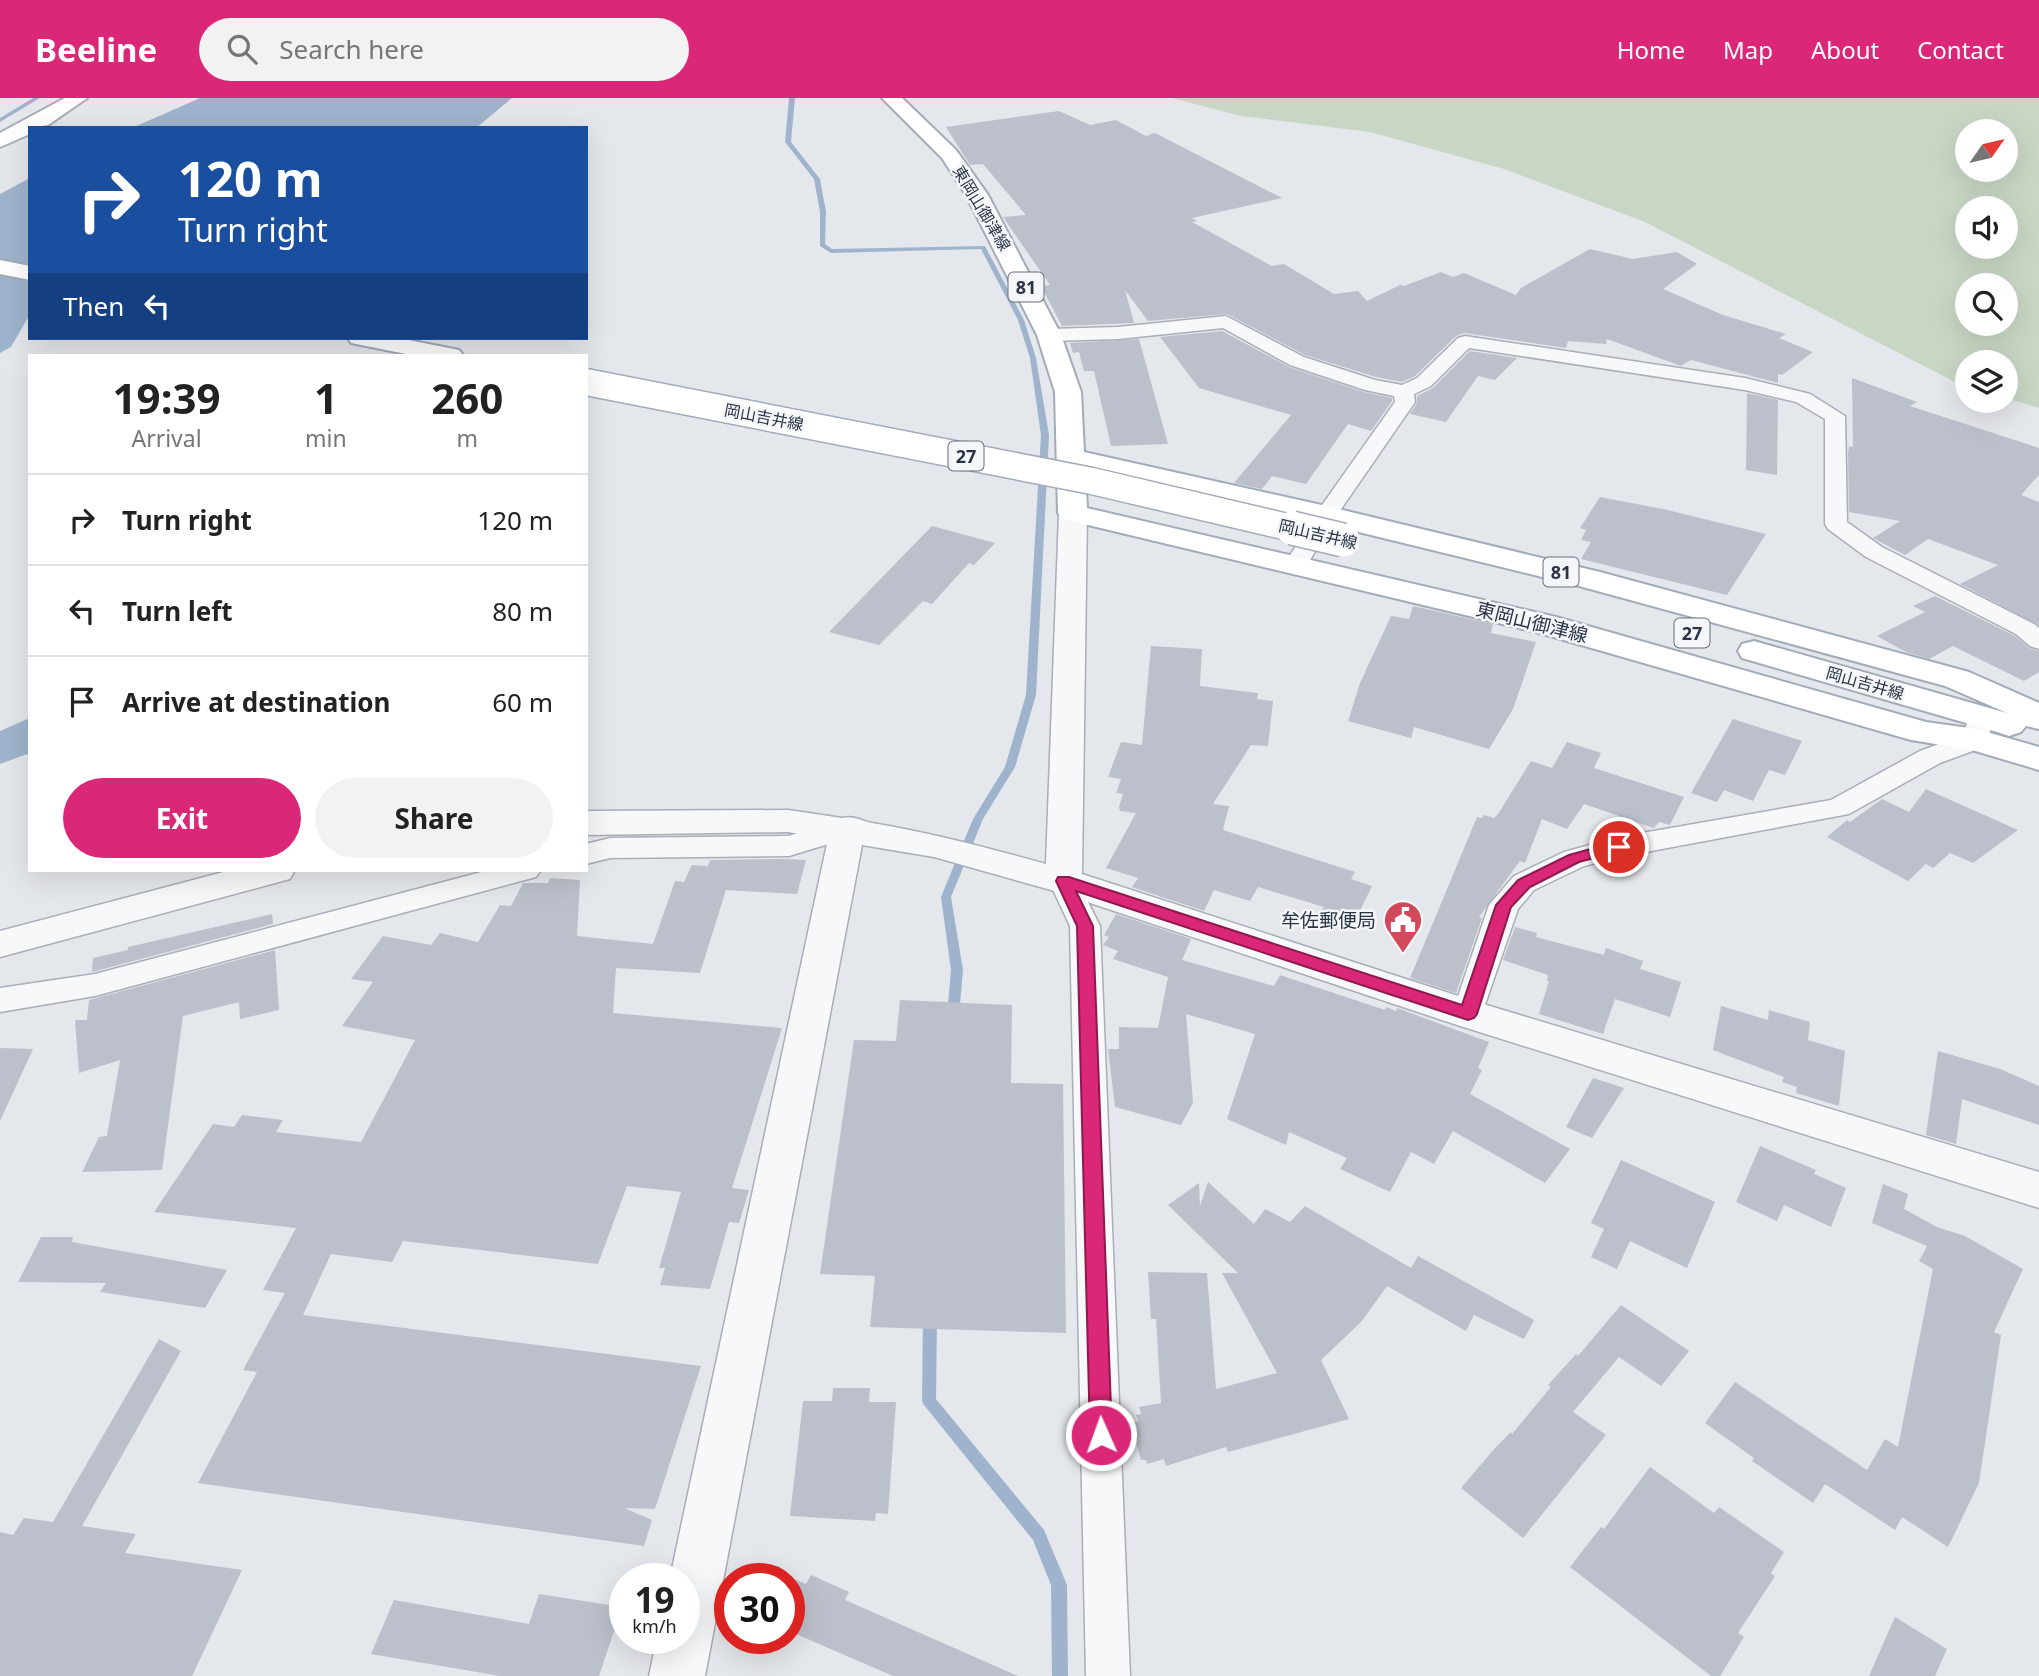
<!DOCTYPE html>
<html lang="en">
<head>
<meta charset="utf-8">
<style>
	body { margin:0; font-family:"Noto Sans","Noto Sans JP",sans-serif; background:#f2f2f2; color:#222; height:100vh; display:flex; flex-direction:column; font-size:26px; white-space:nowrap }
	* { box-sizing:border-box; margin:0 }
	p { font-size:23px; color:#767676 }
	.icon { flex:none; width:38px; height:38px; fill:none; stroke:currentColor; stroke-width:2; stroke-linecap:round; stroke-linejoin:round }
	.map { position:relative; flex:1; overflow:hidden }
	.sheet { position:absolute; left:28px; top:256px; width:560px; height:518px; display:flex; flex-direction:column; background:#fff; border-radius:0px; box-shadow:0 7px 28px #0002 }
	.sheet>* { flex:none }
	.hud { position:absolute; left:28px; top:28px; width:560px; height:214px; border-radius:0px; box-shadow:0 7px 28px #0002; background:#1a4fa0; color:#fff; overflow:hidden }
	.needle { width:46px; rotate:56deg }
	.buttons { position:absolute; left:1955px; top:21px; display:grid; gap:14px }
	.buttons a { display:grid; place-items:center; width:63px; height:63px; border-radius:50%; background:#fff; box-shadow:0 7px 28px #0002; font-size:35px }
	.speed { position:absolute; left:609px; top:1465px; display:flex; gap:14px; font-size:35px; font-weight:700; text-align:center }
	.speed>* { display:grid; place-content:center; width:91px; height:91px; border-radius:50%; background:#fff; box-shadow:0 7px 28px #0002; line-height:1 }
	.speed small { font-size:18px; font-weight:400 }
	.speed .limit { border:10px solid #d22; background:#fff; color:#111 }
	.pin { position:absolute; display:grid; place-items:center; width:60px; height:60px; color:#fff; margin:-30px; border:4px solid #fff; border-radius:50%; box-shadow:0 2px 7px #0007 }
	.me { position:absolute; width:77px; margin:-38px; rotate:358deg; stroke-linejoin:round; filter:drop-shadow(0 0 5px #0008) }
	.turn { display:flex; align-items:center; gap:24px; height:147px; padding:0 35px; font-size:32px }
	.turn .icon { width:91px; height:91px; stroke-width:2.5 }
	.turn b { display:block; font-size:49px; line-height:60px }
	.then { display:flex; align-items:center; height:66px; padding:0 35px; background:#0003; gap:14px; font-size:26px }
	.eta { display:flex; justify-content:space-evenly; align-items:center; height:119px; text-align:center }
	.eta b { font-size:42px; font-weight:700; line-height:49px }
	.primary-button { display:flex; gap:14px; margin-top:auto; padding:14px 35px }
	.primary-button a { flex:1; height:80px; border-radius:42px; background:#db2777; color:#fff; font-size:28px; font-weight:700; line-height:80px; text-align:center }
	.primary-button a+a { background:#f2f2f2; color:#222 }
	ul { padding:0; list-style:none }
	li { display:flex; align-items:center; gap:21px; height:91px; padding:0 35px; border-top:2px solid #e0e0e0 }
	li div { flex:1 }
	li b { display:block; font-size:26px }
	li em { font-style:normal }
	header { display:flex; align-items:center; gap:42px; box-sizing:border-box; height:98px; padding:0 35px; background:#db2777; color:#fff }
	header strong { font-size:33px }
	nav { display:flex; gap:38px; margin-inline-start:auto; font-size:24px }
	.search { width:490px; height:63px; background:#f2f2f2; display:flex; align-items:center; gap:18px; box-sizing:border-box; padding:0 24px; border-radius:38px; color:#767676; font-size:26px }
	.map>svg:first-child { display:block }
</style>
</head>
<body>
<header>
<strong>Beeline</strong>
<div class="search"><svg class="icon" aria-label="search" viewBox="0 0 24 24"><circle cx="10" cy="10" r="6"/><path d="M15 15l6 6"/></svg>Search here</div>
<nav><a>Home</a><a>Map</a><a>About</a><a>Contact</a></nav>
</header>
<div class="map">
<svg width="2039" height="1578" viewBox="0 0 2039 1578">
	<rect width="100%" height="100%" fill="#e4e7ec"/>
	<path fill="#c9d6c5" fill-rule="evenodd" d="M1172,0H2039V310L2006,300V264H1967V288L1955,284L1645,124L1504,71L1370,34L1241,18ZM1967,33H2006V72H1967ZM1967,110H2006V149H1967ZM1967,187H2006V226H1967Z"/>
	<path fill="#9fb4cc" d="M200,0H512L476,30H132Z
		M30,80V216L11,249L0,255V96Z
		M30,620V655L0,666V633Z"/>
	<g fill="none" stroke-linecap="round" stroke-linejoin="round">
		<path fill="#9fb4cc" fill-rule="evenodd" d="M33,0H40L0,24V20Z
			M789,0H795L791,44L820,81L826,114L825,146L832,151L985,148L1024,222L1036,260L1049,337L1036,597L1015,669L983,721L951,799L963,872L959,917L957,920H949L947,917L951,872L941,799L973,721L1005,669L1026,597L1041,337L1030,260L1018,222L981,151L831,155L820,148V114L814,81L785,44Z
			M930,1213L935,1215L937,1219L936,1301L1044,1432L1067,1487L1068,1578H1052L1051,1487L1033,1442L924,1307L922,1303L923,1219L925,1215Z"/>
	</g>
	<path fill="#bbc0ca" d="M1059,13L1090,27L1116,22L1146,38L1155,35L1282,100L1192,120L1197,123L1192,124L1272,168L1284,166L1334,196L1358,193L1367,203L1400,187L1404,188L1441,174L1453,179L1464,175L1516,197L1521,190L1590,151L1633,161L1677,154L1697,166L1663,191L1723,217L1786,236L1779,240L1813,254L1782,277L1778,276V285L1691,262L1681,268L1607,241L1606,246L1568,243L1566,250L1464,235L1456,238L1415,278L1402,284L1376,279L1305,257L1227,216L1148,223L1125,192L1134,225L1062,228L1041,188L1050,187L1003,119L1026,117L983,66L970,67L946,29Z
		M1222,233L1289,269L1364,294L1392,300V303L1371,333L1348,326L1306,386L1272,378L1262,391L1234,385L1291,317L1199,290L1160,239Z
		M1139,241L1168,346L1111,348L1094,273H1084L1079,254L1073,255L1070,245Z
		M1470,253L1517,260L1495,282L1478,278L1446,324L1410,316L1417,305V298L1433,290Z
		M1852,280L1917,304L1910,308L2039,350V377L2021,397L2039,404V527L1960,486L1998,467L1928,441L1905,457L1873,440L1900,423L1849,414L1848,355L1849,348L1853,349Z
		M1747,295L1778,302L1777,377L1746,372Z
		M1600,399L1663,411L1766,436L1727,497L1581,461L1591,444L1581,442L1586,432L1580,430Z
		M932,428L995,445L974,467L969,465L932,506L923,503L879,547L829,534Z
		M1935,498L2015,538L2029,550L2039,553V574L2024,583L1953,548L1929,561L1906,554L1877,538L1925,514L1913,508Z
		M1413,508L1493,526L1491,535L1536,544L1513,611L1489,651L1414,629L1411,640L1348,623L1360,585L1391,518L1409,521Z
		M1151,548L1202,551L1200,588L1258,595L1257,601L1273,603L1268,648L1251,647L1213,706L1229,708L1223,732L1355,774L1351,781L1372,788L1355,823L1321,813L1324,809L1258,789L1250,803L1214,792L1204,813L1132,789L1138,780L1106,770L1136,715L1120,713L1119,709L1123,696L1116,695L1121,681L1108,679L1121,644L1142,647Z
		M1733,621L1802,643L1785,677L1769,672L1753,703L1724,692L1717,704L1691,695Z
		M1567,644L1601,655L1594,670L1684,699L1670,727L1659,724L1654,730L1584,706L1567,731L1542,721L1525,765L1520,763L1479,819L1482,820L1456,895L1410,880L1477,719L1482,720L1484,717L1494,720L1498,716L1531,663L1552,670Z
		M1926,691L2018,732L1973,765L1950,755L1933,770L1926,766L1908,783L1827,739L1847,722L1850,724L1882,701L1909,714Z
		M787,761L806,762L797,796L726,792L700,875L616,870L613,915L782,930L732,1090L749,1092L739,1125L729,1124L710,1191L660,1187L665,1170H659L681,1094L627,1088L598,1166L403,1143L392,1164L331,1156L303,1217L701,1268L655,1411L624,1410L652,1422L644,1448L198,1385L257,1274L243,1272L285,1195L263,1192L296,1130L154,1114L213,1026L234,1029L242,1017L283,1022L276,1034L361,1044L415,942L342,928L373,884L351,881L383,838L431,847L440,835L478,844L500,807L511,808L523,785H548L550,780L580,782L577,838L653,846L675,783L684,784L692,767L708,768L710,762Z
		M272,816L273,826L92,874L93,860L128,852V849Z
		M1116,816L1191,841L1182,862L1274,888L1280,877L1385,912L1386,909L1396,913L1397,910L1489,944L1478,970L1482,972L1470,996L1570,1051L1545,1085L1453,1033L1434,1066L1411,1054L1390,1094L1340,1071L1347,1060L1289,1034L1286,1047L1227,1021L1255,936L1186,916L1193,1005L1181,1027L1115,1009L1108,951H1119V929L1158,930L1168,879L1113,861L1118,853L1103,847L1109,839L1104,837Z
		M1515,829L1537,835L1536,839L1604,857L1606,850L1643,863L1640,871L1681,884L1670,919L1615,901L1603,936L1539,916L1549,883H1547L1548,877L1503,862Z
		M275,852L279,912L240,921L239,904L183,918L162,1072L82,1074L99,1039L107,1038L120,962L79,975L75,922H87L89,902Z
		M900,902L1012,907L1011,985L1063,986L1066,1235L870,1229L875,1178L820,1176L854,942L896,943Z
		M1721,908L1768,922L1769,912L1810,924L1808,942L1845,953L1839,1008L1796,995L1797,989L1782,984L1784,979L1713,952Z
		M0,950L33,951L0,1023Z
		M1938,953L2000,971L2039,988V1027L1962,1001L1956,1046L1926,1037Z
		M1593,980L1624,990L1592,1040L1566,1029Z
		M1760,1048L1816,1072L1814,1076L1846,1090L1831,1129L1784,1107L1777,1123L1736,1104Z
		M1621,1062L1715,1104L1687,1170L1630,1143L1617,1171L1591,1159L1604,1131L1591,1125Z
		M1208,1084L1254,1126L1265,1111L1290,1124L1305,1108L1411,1170L1418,1158L1534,1222L1524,1241L1474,1217L1466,1233L1387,1188L1362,1223L1321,1262L1349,1321L1228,1354L1226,1349L1166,1368L1164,1361L1147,1366L1146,1362H1141L1130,1325L1139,1323L1136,1317L1141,1316L1139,1309L1161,1305L1156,1221H1151L1148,1174L1207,1175L1216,1291L1277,1275L1222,1175H1238L1168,1107L1199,1085L1200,1108Z
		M1883,1086L1908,1096L1904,1111L1937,1129L1965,1138L2023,1171L1994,1234L2001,1237L1979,1385L1948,1449L1902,1419L1895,1432L1825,1386L1813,1405L1752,1363L1754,1360L1705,1325L1735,1284L1867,1372L1885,1341L1898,1349L1933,1171L1919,1163L1927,1148L1872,1125Z
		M41,1139H73L72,1144L227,1172L205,1210L100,1194L106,1185L18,1184Z
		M1621,1207L1689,1253L1661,1288L1619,1259L1573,1314L1606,1337L1523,1440L1461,1390L1495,1350L1511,1334L1512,1336L1551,1289L1548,1287L1576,1256L1578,1258Z
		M159,1241L181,1253L82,1428L136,1436L125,1455L242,1472L192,1578H0V1434L13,1437L24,1420L53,1424Z
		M833,1290H870L869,1304H896L888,1416L876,1415L875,1423L790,1418L803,1303H832Z
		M1650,1369L1714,1415L1719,1409L1784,1454L1771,1475L1775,1478L1738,1535L1744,1539L1720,1578H1711L1570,1469L1601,1429L1604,1431Z
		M811,1477L849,1494L845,1502L1018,1578H893L789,1533V1479L806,1486Z
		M539,1496L622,1509L599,1578H500L371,1556L394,1502L529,1526Z
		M1895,1519L1947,1551L1935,1578H1869Z"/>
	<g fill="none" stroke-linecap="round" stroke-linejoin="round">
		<g stroke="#a9aeb7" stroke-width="3">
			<path id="minor" d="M1226,218L1304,259L1375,282L1402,287L1417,280L1458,240L1465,238L1745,280L1810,296L1845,318L1847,424L1882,449L2034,526L2039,530V551L2030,548L2016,536L1866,459L1828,431L1825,426V321L1796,304L1745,292L1469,250L1431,288L1414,296L1415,304L1337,417L1304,472H1288L1284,467L1315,417L1395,304L1394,298L1365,292L1290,267L1223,230L1118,241L1049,243L1039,237L1049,231L1118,229Z
				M1978,617L1987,619L1991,625L1989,642L1986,648L1940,665L1849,716L1619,759L1584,768L1534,792L1518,811L1479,924L1468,928L1457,924L1452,916L1489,807L1514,778L1564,754L1619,739L1831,702L1920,653L1963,637L1969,619Z
				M848,721L858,723L862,730L858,737L789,758L610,760L586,766V746L610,740L788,738Z
				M489,772H541L536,779L95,898L0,914V890L95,876Z
				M1064,773L1074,776L1100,828L1130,1578H1086L1070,828L1049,783L1054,776Z"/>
		</g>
		<g stroke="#a9aeb7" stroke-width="3">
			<path id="tertiary" d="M1073,407L1083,409L1087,415L1082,776L1480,905L2039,1074V1110L1454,926L1051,792L934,759L862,747L705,1578H649L657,1540H684V1480H670L828,741L788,734L586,737V713L788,712L842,720C853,717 862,723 872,725C932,735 988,750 1046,766L1059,415L1063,409Z
				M231,772H295L290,781L0,859V833Z"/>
		</g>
		<g stroke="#a9aeb7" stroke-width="4">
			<path id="secondary" d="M65,0H87L48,27L30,30V36L0,49V35Z"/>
		</g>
		<g stroke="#a3abb8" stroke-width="4">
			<path id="primary" d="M882,0H902L956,52L988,97L1061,237L1081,294L1084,354L1326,408L1600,474L1969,574L2039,605V631L2026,628L2021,634L2009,638L1997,634L1742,560L1738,553L1742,546L1754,543L2007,615L1945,588L1579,488L1326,426L1085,371L1087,410L1556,519L1926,624L1976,631L2039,649V672L1972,652L1911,642L1536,534L1063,421L1058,415L1055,294L1037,237L966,97L942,60Z
				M0,162L30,168V182L0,176Z
				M348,240H398L459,252L463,257H411L351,245Z"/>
		</g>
		<use href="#minor" fill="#f7f8fa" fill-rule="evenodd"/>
		<use href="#tertiary" fill="#f7f8fa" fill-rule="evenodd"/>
		<use href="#secondary" fill="#fff" fill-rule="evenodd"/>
		<use href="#primary" fill="#fff" fill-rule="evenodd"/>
		<g stroke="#a3abb8" stroke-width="29" stroke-linecap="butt">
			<path id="primary-bridge-far1" d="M586,284L1092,383L1300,432"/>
		</g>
		<g stroke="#a3abb8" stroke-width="36" stroke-linecap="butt">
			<path id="primary-bridge" d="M1292,430L1343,442"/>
		</g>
		<use href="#primary-bridge-far1" stroke="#fff" stroke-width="26"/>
		<use href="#primary-bridge" stroke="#fff" stroke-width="33"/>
	</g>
	<path fill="#db2777" stroke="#8e194d" stroke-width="2" d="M1619,743L1626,749L1624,752L1579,764L1530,789L1511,809L1477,916L1474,920L1468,922L1076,793L1093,828L1112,1337L1109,1344L1101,1347L1093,1344L1090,1337L1077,828L1056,783L1058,779H1069L1462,907L1496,807L1518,782L1569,757Z"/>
	<defs>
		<g id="civic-pin" transform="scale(2.0125)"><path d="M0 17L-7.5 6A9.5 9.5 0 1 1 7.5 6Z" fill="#d1495b" stroke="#f4f6f9"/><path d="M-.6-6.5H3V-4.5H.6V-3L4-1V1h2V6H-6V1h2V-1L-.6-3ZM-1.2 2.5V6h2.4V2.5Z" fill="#fff"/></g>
	</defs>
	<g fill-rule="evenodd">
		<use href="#civic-pin" x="1403" y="822"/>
	</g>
	<g text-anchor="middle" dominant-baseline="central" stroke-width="5" stroke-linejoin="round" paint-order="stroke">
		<g font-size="16" fill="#2b3445" stroke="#f4f6f9">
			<text transform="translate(982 110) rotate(59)">東岡山御津線</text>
			<text transform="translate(764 319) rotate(11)">岡山吉井線</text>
			<text transform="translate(1318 436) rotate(13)">岡山吉井線</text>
			<text transform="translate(1865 585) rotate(16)">岡山吉井線</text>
		</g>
		<g fill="#f4f6f9" stroke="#676e7b" stroke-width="2">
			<rect x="1008.5" y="174.5" width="35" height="29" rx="5"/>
			<rect x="948.5" y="343.5" width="35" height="29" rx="5"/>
			<rect x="1543.5" y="459.5" width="35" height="29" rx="5"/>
			<rect x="1674.5" y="520.5" width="35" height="29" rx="5"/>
		</g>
		<g font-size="18" font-weight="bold" fill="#2b3445">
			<text x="1026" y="189">81</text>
			<text x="966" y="358">27</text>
			<text x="1561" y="474">81</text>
			<text x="1692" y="535">27</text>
		</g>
		<g font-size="19" fill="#2b3445" stroke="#f4f6f9">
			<text transform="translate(1532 524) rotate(14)">東岡山御津線</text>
		</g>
		<g font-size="19" fill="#2b3445" stroke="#f4f6f9" text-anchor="end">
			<text x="1376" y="822">牟佐郵便局</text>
		</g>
	</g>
</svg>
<div class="buttons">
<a><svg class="needle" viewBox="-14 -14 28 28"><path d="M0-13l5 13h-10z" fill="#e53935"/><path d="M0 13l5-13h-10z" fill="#767676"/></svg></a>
<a><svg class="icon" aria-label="sound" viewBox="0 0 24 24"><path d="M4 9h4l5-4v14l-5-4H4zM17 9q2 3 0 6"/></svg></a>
<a><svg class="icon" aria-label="search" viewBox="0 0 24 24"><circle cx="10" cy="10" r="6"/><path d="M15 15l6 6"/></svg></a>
<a><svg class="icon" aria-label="layers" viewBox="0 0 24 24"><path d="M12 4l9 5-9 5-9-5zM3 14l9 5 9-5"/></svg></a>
</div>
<div class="speed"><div>19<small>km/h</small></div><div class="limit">30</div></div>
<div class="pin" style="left:1619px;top:749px;background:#d93025"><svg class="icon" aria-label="arrive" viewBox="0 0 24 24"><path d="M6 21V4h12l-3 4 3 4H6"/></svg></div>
<svg class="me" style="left:1101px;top:1337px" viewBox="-20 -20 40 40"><circle r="17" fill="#db2777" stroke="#fff" stroke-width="3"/><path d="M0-11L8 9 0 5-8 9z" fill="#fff"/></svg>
<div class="hud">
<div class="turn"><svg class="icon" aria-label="right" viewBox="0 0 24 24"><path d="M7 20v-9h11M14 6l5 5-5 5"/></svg><div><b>120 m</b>Turn right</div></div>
<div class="then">Then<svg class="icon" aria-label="left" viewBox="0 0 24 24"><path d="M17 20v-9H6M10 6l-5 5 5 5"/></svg></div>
</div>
<section class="sheet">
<div class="eta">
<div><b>19:39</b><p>Arrival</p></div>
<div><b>1</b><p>min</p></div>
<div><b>260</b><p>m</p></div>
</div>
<ul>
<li><svg class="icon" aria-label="right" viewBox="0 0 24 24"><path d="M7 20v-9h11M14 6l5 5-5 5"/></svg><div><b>Turn right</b></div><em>120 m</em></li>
<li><svg class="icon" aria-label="left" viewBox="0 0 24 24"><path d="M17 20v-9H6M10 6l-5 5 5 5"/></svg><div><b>Turn left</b></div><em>80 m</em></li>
<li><svg class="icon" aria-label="arrive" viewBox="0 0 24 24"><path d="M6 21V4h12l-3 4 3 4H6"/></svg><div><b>Arrive at destination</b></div><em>60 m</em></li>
</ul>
<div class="primary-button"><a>Exit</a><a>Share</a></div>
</section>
</div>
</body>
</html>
